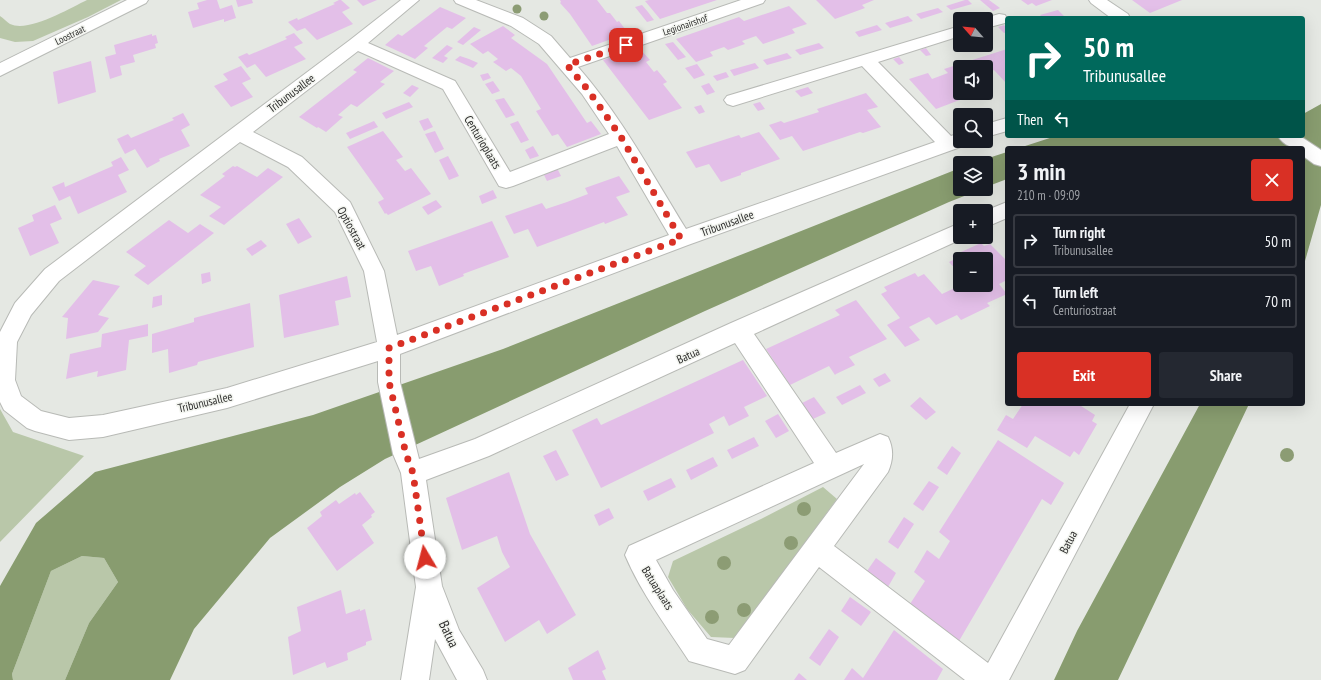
<!DOCTYPE html>
<html lang="en">
<head>
<meta charset="utf-8">
<style>
	body { margin:0; font-family:"PT Sans Narrow",sans-serif; background:#242831; color:#f1f3f6; height:100vh; display:flex; flex-direction:column; font-size:15px; white-space:nowrap }
	* { box-sizing:border-box; margin:0 }
	p { font-size:13px; color:#9ea1a6 }
	.icon { flex:none; width:22px; height:22px; fill:none; stroke:currentColor; stroke-width:2; stroke-linecap:round; stroke-linejoin:round }
	.map { position:relative; flex:1; overflow:hidden }
	.sheet { position:absolute; left:1005px; top:146px; width:300px; height:260px; display:flex; flex-direction:column; background:#171b24; border-radius:4px; box-shadow:0 4px 16px #0002 }
	.sheet>* { flex:none }
	.top-card { position:absolute; left:1005px; top:16px; width:300px; height:122px; border-radius:4px; box-shadow:0 4px 16px #0002; background:#00695c; color:#fff; overflow:hidden }
	.needle { width:26px; rotate:297deg }
	.fabs { position:absolute; left:953px; top:12px; display:grid; gap:8px }
	.fabs a { display:grid; place-items:center; width:40px; height:40px; border-radius:4px; background:#171b24; box-shadow:0 4px 16px #0002; font-size:20px }
	.pin { position:absolute; display:grid; place-items:center; width:34px; height:34px; color:#fff; margin:-17px; border-radius:8px; box-shadow:0 2px 6px #0006 }
	.me { position:absolute; width:44px; margin:-22px; rotate:352deg; stroke-linejoin:round; filter:drop-shadow(0 0 3px #0008) }
	.turn { display:flex; align-items:center; gap:14px; height:84px; padding:0 12px; font-size:18px }
	.turn .icon { width:52px; height:52px; stroke-width:2.5 }
	.turn b { display:block; font-size:28px; line-height:34px }
	.then { display:flex; align-items:center; height:38px; padding:0 12px; background:#0003; gap:8px; font-size:15px }
	.round { display:grid; place-items:center; flex:none; width:42px; height:42px; border-radius:4px; background:#242831 }
	.headline { display:flex; align-items:center; justify-content:space-between; height:68px; padding:0 12px }
	h1 { font-size:24px; font-weight:700; line-height:30px }
	.cta { display:flex; gap:8px; margin-top:auto; padding:8px 12px }
	.cta a { flex:1; height:46px; border-radius:4px; background:#d93025; color:#fff; font-size:16px; font-weight:700; line-height:46px; text-align:center }
	.cta a+a { background:#242831; color:#f1f3f6 }
	ul { padding:0; list-style:none }
	li { display:flex; align-items:center; gap:12px; height:54px; margin:0 8px 6px; padding:0 4px; border:2px solid #363941; border-radius:4px }
	li div { flex:1 }
	li b { display:block; font-size:15px }
	li em { font-style:normal }
	.map>svg:first-child { display:block }
</style>
</head>
<body>
<div class="map">
<svg width="1321" height="680" viewBox="0 0 1321 680">
	<rect width="100%" height="100%" fill="#e5e8e3"/>
	<path fill="#b9c7a9" d="M87,0H121L88,17L33,41L15,42L0,38V16C3,18 7,22 10,24C29,33 70,8 87,0Z
		M0,409L13,432L84,456L0,542Z
		M823,487L837,499L735,638L711,637L687,609L668,577L673,561L761,519Z
		M82,556L104,558L118,582L89,623L65,680H13L12,674L51,571Z"/>
	<path fill="#889c6f" d="M1321,104V205L1303,268V148H1019L1056,136H1303V114Z
		M1007,152V179L986,187V163H973Z
		M960,168V189H982L949,202L705,311L385,459L340,487L270,538L194,629L170,680H65L89,623L118,582L104,558L82,556L51,571L12,674L13,680H0V586L36,523L95,472L313,415L503,349Z
		M1200,404H1249L1118,680H1054L1077,631Z"/>
	<path fill="#e3bfe8" d="M207,0H217L220,9L232,5L236,18L224,22V19L193,28L188,12L199,9L197,3Z
		M236,0H252L253,3L238,7Z
		M339,0H341L350,8L342,12L353,24L317,40L305,28L297,31L288,22L297,18L298,20L335,4L333,3Z
		M357,0H377L363,6Z
		M560,0H597L607,13H610L617,22L619,21L628,33L592,46L570,14L560,3L561,2Z
		M649,0H717L660,19L645,1Z
		M816,0H874L862,5L865,8L835,19Z
		M965,0H968L972,4L951,10L946,6Z
		M980,0H989L1000,8L993,11Z
		M1021,0H1052L1036,6L1032,3L1028,5Z
		M1132,0H1182L1150,13Z
		M642,5L648,12L654,20L647,22L635,7Z
		M789,6L807,24L792,29L795,33L763,44L756,36L742,41L745,44L728,50L724,47L710,52L713,56L696,62L676,39L739,17L744,21Z
		M440,7L466,18L452,29L447,27L424,46L428,48L415,59L385,45L398,34L402,36Z
		M938,8L943,12L921,19L916,14Z
		M1058,10L1064,16L1059,18H1043L1040,15Z
		M908,16L913,21L890,28L885,23Z
		M877,25L882,30L859,37L855,32Z
		M1004,25L1007,28V32L1004,33L998,27Z
		M503,26L515,35L511,38L547,64L587,123L591,121L601,134L567,147L558,134L552,136L536,111L541,109L521,76L511,68L506,71L493,62L498,59L488,51L483,54L470,44Z
		M474,27L481,30L463,45L457,42Z
		M294,33L303,43L294,47L306,59L266,77L255,64L247,68L238,57L247,53L249,55L287,39L285,37Z
		M152,34V36L156,35L158,43L155,44L156,48L133,55L135,62L120,66L122,75L110,79L105,57L116,54L114,45Z
		M958,40L960,45H964L959,47L953,41Z
		M673,42L679,49L686,57L678,60L665,44Z
		M819,43L824,48L800,55L795,50Z
		M447,45L453,48L444,56L448,58L443,63L432,58Z
		M639,48L650,60L646,62L654,72L657,70L667,82L663,84L682,108L649,120L603,60Z
		M926,48L931,55L926,56L920,50Z
		M1007,49V84L994,70L986,73V67H960V93H978L936,109L909,79L928,73L932,79L948,73L944,69Z
		M787,53L792,58L767,65L763,60Z
		M460,56L469,59L478,63L473,68L455,60Z
		M899,57L904,63L899,65L893,59Z
		M368,58L394,71L380,82L385,84L357,107L351,104L338,115L343,117L326,132L318,127L317,128L299,117L357,72L353,70Z
		M91,61L96,92L58,104L53,72Z
		M755,63L759,68L734,76L730,70Z
		M697,64L705,75L694,79L685,68Z
		M241,66L251,79L242,83L253,97L231,107L214,86L228,80L223,74Z
		M726,72L729,77L717,81L713,76Z
		M488,73L491,78L483,81L480,75Z
		M493,81L500,91L492,94L485,84Z
		M709,83L715,92L707,95L701,86Z
		M412,85L419,88L410,97L403,93Z
		M808,87L813,93L801,97L795,91Z
		M866,93L878,107L867,110L881,127L863,133L860,132L803,151L792,136L780,140L769,125L781,121L784,123L819,112L817,109Z
		M504,98L515,115L506,118L495,100Z
		M409,102L413,107L386,119L382,113Z
		M760,102L765,109L758,111L753,104Z
		M701,105L705,112L699,114L694,107Z
		M183,113L190,125L181,130L190,146L159,159L160,161L147,168L135,149L125,154L117,139L128,134L131,138L174,120L172,118Z
		M428,118L433,127L424,131L419,121Z
		M374,121L378,127L350,139L346,133Z
		M518,121L529,140L521,143L510,124Z
		M383,131L403,157L396,160L405,171L411,168L431,194L388,215L386,213L385,214L378,202L384,199L347,147Z
		M435,131L444,149L435,153L425,134Z
		M759,132L780,159L741,173V175L721,182L709,164L696,168L686,152L739,135L741,138Z
		M533,146L539,156L530,159L525,150Z
		M448,156L459,176L449,180L439,160Z
		M121,157L129,170L118,175L127,192L78,214L70,196L59,201L52,187L64,182L65,187L90,176L113,166L111,162Z
		M233,166L235,167L237,166L257,177L268,168L283,177L224,225L209,216L221,207L200,195L225,176L222,174Z
		M557,168L561,176L547,181L543,173Z
		M619,176L630,192L616,197L628,215L605,224L604,222L537,247L528,229L514,234L505,216L542,203L546,209L567,202L588,194L585,188Z
		M493,190L497,198L482,204L479,196Z
		M436,200L442,207L428,215L422,207Z
		M55,205L62,219L50,224L59,243L30,256L18,228L34,221L32,215Z
		M299,218L312,237L298,244L286,224Z
		M169,220L188,233L200,224L214,233L148,285L134,275L146,266L126,252Z
		M492,221L509,257L463,274L464,276L439,286L431,266L416,271L408,251Z
		M261,240L267,246L252,256L246,249Z
		M981,243L984,246L990,244L1007,261V280L999,284L1007,294L987,303L990,306L961,320L957,315L936,325L929,317L909,327L920,340L905,347L887,325L900,318L881,294L887,291L884,287L915,273L918,277L924,274L942,294L961,285H986V259H960V274L949,262L955,259L952,256Z
		M210,272L211,281L202,284L201,274Z
		M347,276L351,297L335,301L339,325L284,338L279,295Z
		M93,280L120,286L98,315L109,318L98,332L66,339L68,318L62,317Z
		M162,295V305L152,308L153,297Z
		M856,300L887,339L849,357L855,365L836,374L835,375L829,366L790,385L766,349L840,315L835,310Z
		M250,303L254,347L198,362L197,365L169,373L168,349L152,353V334L194,322V318Z
		M148,324V336L129,340L126,370L97,377L98,371L66,379L70,354L101,347L102,334Z
		M743,360L767,396L744,407L749,416L729,426L724,416L709,424L714,433L601,488L572,430L597,418L601,425Z
		M885,373L891,381L879,387L873,379Z
		M860,385L866,393L842,405L836,397Z
		M814,397L826,413L813,419L802,403Z
		M920,397L936,412L926,420L910,406Z
		M1023,404H1078L1095,415L1092,421L1097,424L1079,455L1074,451L1070,457L1035,436L1027,448L997,430L1006,415L1013,419Z
		M778,414L789,431L776,438L765,421Z
		M754,437L759,446L732,459L727,450Z
		M998,440L1064,483L1051,505L1042,499L959,641L910,604L925,581L914,572L927,550L939,559L950,541L939,532Z
		M952,446L961,453L947,475L937,468Z
		M556,450L569,475L556,481L543,456Z
		M713,457L718,466L691,480L686,470Z
		M509,472L530,534L576,615L547,634L539,620L505,642L477,588L510,567L502,552L497,536L462,550L446,498Z
		M671,478L676,487L648,501L643,491Z
		M929,481L939,487L923,511L913,504Z
		M360,492L375,512L371,515L372,517L362,525L374,543L337,571L307,528L322,516L320,512L336,500L339,504L355,493L356,495Z
		M609,508L614,518L599,526L594,515Z
		M904,517L914,524L898,549L888,542Z
		M876,558L896,573L888,587L867,571Z
		M341,590L346,614L360,609V611L365,609L372,640L366,642V645L347,653L348,660L327,668L325,662L293,675L288,637L301,631L297,607Z
		M850,597L871,612L861,626L841,611Z
		M829,629L839,637L820,666L809,658Z
		M894,630L943,669L937,680H844L852,668L863,678Z
		M598,650L606,669L602,671L606,680H573L568,668Z
		M799,673L807,680H794Z"/>
	<g fill="none" stroke-linecap="round" stroke-linejoin="round">
		<g stroke="#b8bab6" stroke-width="2">
			<path id="minor" d="M127,0H148L146,3L0,76V63Z
				M401,0H419L368,43L455,81L510,172L609,134L582,94L539,44L511,26L456,3L454,0H476L523,18L551,36L570,58L741,0H765L763,3L578,67C621,116 652,174 686,229L935,142L862,66L733,106L727,104L724,100L727,96L960,26V36L878,62L951,136L960,133V141H969L966,145L688,245L400,354V382L419,459L475,439L731,323L960,223V237H966L754,334L836,453L880,434L888,437C894,449 893,461 888,472L834,546L988,663L1130,404H1154L1009,680H965L819,567L745,670L735,674L689,661C667,627 641,593 625,555L629,546L814,463L735,343L489,456L426,480L442,586L459,630L483,670L487,680H457L435,639L429,680H401L416,587L401,473L393,454L378,382V361L227,408L103,437L69,440L35,431L27,428L4,410L0,402V332L15,303L45,269L350,40ZM358,51L443,89L499,186L506,188L513,186L617,146L669,235L397,335L384,271L350,202L302,157L253,132ZM240,142L288,167L335,212L364,271L377,342L227,388L103,415L69,418L41,411L21,396L15,380L17,342L31,315L59,281ZM864,464L729,645L707,639L673,590L656,560Z
				M1089,0H1107L1128,14L1130,18H1111L1091,3Z
				M999,14L1005,15L1007,19L1005,23L986,28V19H982Z
				M1007,118V131L986,137V124Z
				M1278,136H1300L1321,150V166L1314,164L1303,156V148C1292,148 1284,146 1278,136Z
				M1007,202V218L986,227L985,211Z"/>
		</g>
		<use href="#minor" fill="#fff" fill-rule="evenodd"/>
	</g>
	<g fill="#8c9c74">
		<circle cx="517" cy="9" r="4.5"/>
		<circle cx="544" cy="16" r="4.5"/>
		<circle cx="1287" cy="455" r="7"/>
		<circle cx="804" cy="509" r="7"/>
		<circle cx="791" cy="543" r="7"/>
		<circle cx="724" cy="563" r="7"/>
		<circle cx="744" cy="610" r="7"/>
		<circle cx="712" cy="617" r="7"/>
	</g>
	<g fill="none" stroke-linecap="round" stroke-linejoin="round">
		<path stroke="#d93025" stroke-width="7" stroke-dasharray="0 12.6" d="M425,558L413,473L406,454L389,382V348L681,239L621,137L588,90L567,65L626,45"/>
	</g>
	<g text-anchor="middle" dominant-baseline="central" stroke-width="3" stroke-linejoin="round" paint-order="stroke">
		<g font-size="10" fill="#2e2e2d" stroke="#f3f5f0">
			<text transform="translate(685 25) rotate(-19)">Legionairshof</text>
			<text transform="translate(70 35) rotate(-26)">Loostraat</text>
		</g>
		<g font-size="12" fill="#2e2e2d" stroke="#f3f5f0">
			<text transform="translate(291 93) rotate(-37)">Tribunusallee</text>
			<text transform="translate(483 142) rotate(59)">Centurioplaats</text>
			<text transform="translate(727 223) rotate(-20)">Tribunusallee</text>
			<text transform="translate(352 228) rotate(61)">Optiostraat</text>
			<text transform="translate(688 355) rotate(-24)">Batua</text>
			<text transform="translate(205 402) rotate(-13)">Tribunusallee</text>
			<text transform="translate(1068 542) rotate(-62)">Batua</text>
			<text transform="translate(658 588) rotate(58)">Batuaplaats</text>
		</g>
		<g font-size="14" fill="#2e2e2d" stroke="#f3f5f0">
			<text transform="translate(449 634) rotate(65)">Batua</text>
		</g>
	</g>
</svg>
<div class="fabs">
<a><svg class="needle" viewBox="-14 -14 28 28"><path d="M0-13l5 13h-10z" fill="#e53935"/><path d="M0 13l5-13h-10z" fill="#9ea1a6"/></svg></a>
<a><svg class="icon" aria-label="sound" viewBox="0 0 24 24"><path d="M4 9h4l5-4v14l-5-4H4zM17 9q2 3 0 6"/></svg></a>
<a><svg class="icon" aria-label="search" viewBox="0 0 24 24"><circle cx="10" cy="10" r="6"/><path d="M15 15l6 6"/></svg></a>
<a><svg class="icon" aria-label="layers" viewBox="0 0 24 24"><path d="M12 4l9 5-9 5-9-5zM3 14l9 5 9-5"/></svg></a>
<a>+</a>
<a>−</a>
</div>
<div class="pin" style="left:626px;top:45px;background:#d93025"><svg class="icon" aria-label="arrive" viewBox="0 0 24 24"><path d="M6 21V4h12l-3 4 3 4H6"/></svg></div>
<svg class="me" style="left:425px;top:558px" viewBox="-20 -20 40 40"><circle r="19" fill="#fff"/><path d="M0-13L10 11 0 6-10 11z" fill="#d93025"/></svg>
<div class="top-card">
<div class="turn"><svg class="icon" aria-label="right" viewBox="0 0 24 24"><path d="M7 20v-9h11M14 6l5 5-5 5"/></svg><div><b>50 m</b>Tribunusallee</div></div>
<div class="then">Then<svg class="icon" aria-label="left" viewBox="0 0 24 24"><path d="M17 20v-9H6M10 6l-5 5 5 5"/></svg></div>
</div>
<section class="sheet">
<div class="headline"><div><h1>3 min</h1><p>210 m · 09:09</p></div><a class="round" style="background:#d93025;color:#fff"><svg class="icon" aria-label="close" viewBox="0 0 24 24"><path d="M6 6l12 12M18 6L6 18"/></svg></a></div>
<ul>
<li><svg class="icon" aria-label="right" viewBox="0 0 24 24"><path d="M7 20v-9h11M14 6l5 5-5 5"/></svg><div><b>Turn right</b><p>Tribunusallee</p></div><em>50 m</em></li>
<li><svg class="icon" aria-label="left" viewBox="0 0 24 24"><path d="M17 20v-9H6M10 6l-5 5 5 5"/></svg><div><b>Turn left</b><p>Centuriostraat</p></div><em>70 m</em></li>
</ul>
<div class="cta"><a>Exit</a><a>Share</a></div>
</section>
</div>
</body>
</html>
